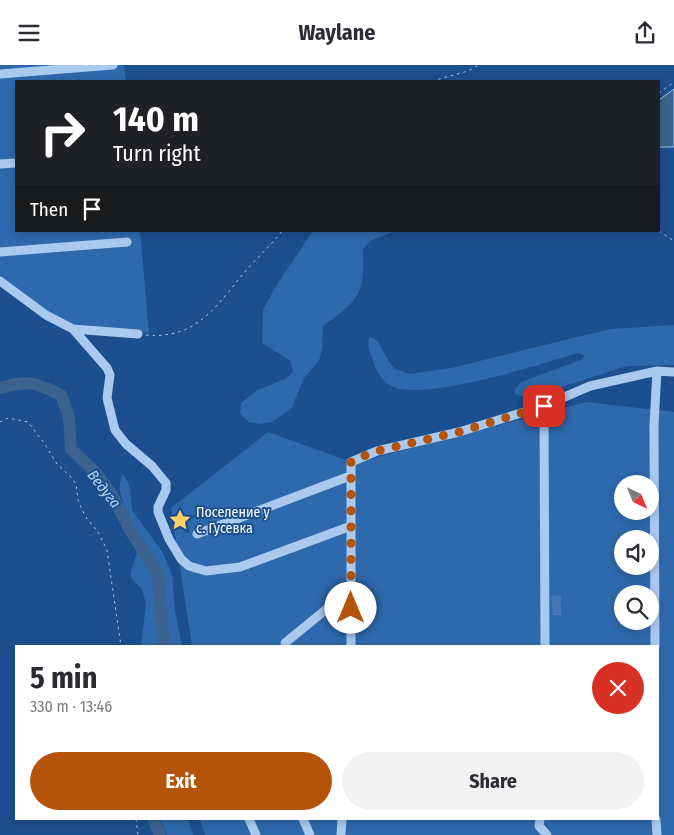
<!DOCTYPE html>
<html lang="en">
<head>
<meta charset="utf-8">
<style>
	body { margin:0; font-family:"Fira Sans Condensed",sans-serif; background:#f2f2f3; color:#2b2b33; height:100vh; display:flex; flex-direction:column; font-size:19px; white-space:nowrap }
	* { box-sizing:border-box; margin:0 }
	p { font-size:16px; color:#7c7c81 }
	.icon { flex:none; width:28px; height:28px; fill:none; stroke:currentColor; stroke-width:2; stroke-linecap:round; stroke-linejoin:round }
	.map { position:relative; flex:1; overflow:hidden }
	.drawer { position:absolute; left:15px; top:580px; width:644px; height:175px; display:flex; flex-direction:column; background:#fff; border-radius:0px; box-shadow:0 2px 8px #0003 }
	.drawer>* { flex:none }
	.guide { position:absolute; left:15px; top:15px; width:645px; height:152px; border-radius:0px; box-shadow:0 2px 8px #0003; background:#202124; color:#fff; overflow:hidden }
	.needle { width:32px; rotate:137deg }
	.fabs { position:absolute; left:614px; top:410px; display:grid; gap:10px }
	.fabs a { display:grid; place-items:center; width:45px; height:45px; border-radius:50%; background:#fff; box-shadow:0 2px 8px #0003; font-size:25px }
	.pin { position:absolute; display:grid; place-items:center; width:42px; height:42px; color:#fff; margin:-21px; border-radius:10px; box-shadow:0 2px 8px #0006 }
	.me { position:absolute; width:55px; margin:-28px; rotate:0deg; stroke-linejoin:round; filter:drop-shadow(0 0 4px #0008) }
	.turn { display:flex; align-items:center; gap:18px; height:105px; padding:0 15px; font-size:22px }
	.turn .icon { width:65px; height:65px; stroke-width:2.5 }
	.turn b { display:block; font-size:35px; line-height:42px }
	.then { display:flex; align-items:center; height:48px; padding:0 15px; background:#0003; gap:10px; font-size:19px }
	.round { display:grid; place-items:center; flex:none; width:52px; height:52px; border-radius:26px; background:#f2f2f3 }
	.head { display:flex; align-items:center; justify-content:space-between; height:85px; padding:0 15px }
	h1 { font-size:30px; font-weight:700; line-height:38px }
	.cta { display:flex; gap:10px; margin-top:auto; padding:10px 15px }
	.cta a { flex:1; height:58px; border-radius:30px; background:#b45309; color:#fff; font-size:20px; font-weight:700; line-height:58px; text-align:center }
	.cta a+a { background:#f2f2f3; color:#2b2b33 }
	header { display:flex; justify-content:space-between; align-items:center; height:65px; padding:0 15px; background:#fff; font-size:22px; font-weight:700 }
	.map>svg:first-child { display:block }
</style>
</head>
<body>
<header><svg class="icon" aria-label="menu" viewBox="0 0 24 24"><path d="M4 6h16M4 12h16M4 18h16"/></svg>Waylane<svg class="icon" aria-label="share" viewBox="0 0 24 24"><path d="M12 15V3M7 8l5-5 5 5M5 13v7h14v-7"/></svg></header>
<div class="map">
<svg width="674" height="770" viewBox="0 0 674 770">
	<rect width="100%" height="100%" fill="#1b4f8f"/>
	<path fill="#2e69ad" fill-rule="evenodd" d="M0,0H124L126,16H16V166H140L149,268L69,260L0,218Z
		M313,166H395L370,176L363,184C363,198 365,215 358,228C352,241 335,252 323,261L322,284L319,296L304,313L291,344L272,357L260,359L249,357L240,349L241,338L257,325L285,314L293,307L291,296L262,278L263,245L276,221Z
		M674,260V300L627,301L540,329L523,332L515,329V324L521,317L581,295L585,291L578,288C541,299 425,337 391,321C384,318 377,308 375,301C372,292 365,280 370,272L378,276L388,295L395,304L410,309L451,303L610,264Z
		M586,337L674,347V770H205L200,754H658V581H192L171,443L268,367L354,398ZM622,419H650V446H622ZM622,474H650V501H622ZM622,529H650V556H622Z
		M123,409L130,421L132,445L163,488L172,509L175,546L182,581H141L146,539L142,524L131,513C130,499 138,493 137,483C136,474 133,462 130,453C124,438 115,425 123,409Z
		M160,754H188L193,770H167Z"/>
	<path fill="#3c6290" stroke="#9cc4f0" d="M674,24V82H659V35Z"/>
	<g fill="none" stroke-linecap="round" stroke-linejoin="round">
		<path stroke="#3c6290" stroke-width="12" d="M0,323C29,315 35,317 61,330L69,352L71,384L96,408L112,430L130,465L158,509L164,581
			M153,754L160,770"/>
	</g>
	<path fill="#4478b7" d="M229,447L230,450L213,456L212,451Z
		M561,530V550H553L551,531Z"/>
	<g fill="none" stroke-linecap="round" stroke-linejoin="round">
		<path stroke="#a9c9ee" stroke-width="1" stroke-dasharray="2.5 4" stroke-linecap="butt" d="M432,16L468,6L479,0
			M659,28L674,17
			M659,166L674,176
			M146,270C200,275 219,236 250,201C261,189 272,179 282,166
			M0,357L8,353L28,357L44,378L57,399L70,411L76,419L78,435L85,451L98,467L107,485L121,581
			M136,754L138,770"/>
		<path stroke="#a9c9ee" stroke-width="9" d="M0,9L113,0
			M0,99L16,98
			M0,187L127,177
			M0,216L46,250L73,264L138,269
			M73,264L107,303L110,310L107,333L115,365L126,379L152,401L166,418V425L158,442V447L169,474L181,494L189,501L206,506L240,502L351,461
			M544,341L545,581
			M197,469L350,411
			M285,578L351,524
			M351,581V397L377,386L459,367L544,341L590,321L657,306L674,307
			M655,581L654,360L657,306
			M249,754L256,770
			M303,754L310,770
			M540,754L539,761L547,770
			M656,754L657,770
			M341,770L342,754"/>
	</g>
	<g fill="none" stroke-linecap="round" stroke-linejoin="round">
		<path stroke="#b45309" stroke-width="9" stroke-dasharray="0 16.2" d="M351,543V396L377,386L459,367L544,341"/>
	</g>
	<defs>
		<g id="sight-bare" transform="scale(1.725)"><path d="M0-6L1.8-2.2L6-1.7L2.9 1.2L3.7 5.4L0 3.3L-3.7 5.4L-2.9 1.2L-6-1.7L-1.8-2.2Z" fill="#ffd166" stroke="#1b4f8f" stroke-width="2.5" paint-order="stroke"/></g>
	</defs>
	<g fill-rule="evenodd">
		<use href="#sight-bare" x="180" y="455"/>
	</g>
	<g text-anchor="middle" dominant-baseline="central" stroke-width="4" stroke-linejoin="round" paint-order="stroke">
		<g font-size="14" fill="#fff" stroke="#1b4f8f" text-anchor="start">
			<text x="196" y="447">Поселение у<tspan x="196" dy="16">с. Гусевка</tspan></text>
		</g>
		<g font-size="15" font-style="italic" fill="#b5d3f5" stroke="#1b4f8f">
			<text transform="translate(104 424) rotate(52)">Ведуга</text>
		</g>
	</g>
</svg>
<div class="fabs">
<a><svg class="needle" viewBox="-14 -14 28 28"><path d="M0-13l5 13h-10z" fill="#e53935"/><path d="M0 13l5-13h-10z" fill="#7c7c81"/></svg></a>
<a><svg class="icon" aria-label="sound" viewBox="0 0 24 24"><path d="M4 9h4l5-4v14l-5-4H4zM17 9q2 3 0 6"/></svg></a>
<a><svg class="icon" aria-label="search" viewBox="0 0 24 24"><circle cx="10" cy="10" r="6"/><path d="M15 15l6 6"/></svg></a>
</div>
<div class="pin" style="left:544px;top:341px;background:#d93025"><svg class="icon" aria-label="arrive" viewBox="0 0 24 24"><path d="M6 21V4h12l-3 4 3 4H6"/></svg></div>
<svg class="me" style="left:351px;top:543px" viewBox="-20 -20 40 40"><circle r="19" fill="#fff"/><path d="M0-13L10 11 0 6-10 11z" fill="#b45309"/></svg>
<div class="guide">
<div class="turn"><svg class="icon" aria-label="right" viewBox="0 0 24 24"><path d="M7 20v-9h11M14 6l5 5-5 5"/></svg><div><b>140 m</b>Turn right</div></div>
<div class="then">Then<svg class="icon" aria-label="arrive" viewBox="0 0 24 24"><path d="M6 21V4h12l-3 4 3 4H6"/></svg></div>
</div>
<section class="drawer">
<div class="head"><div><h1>5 min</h1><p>330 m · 13:46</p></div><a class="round" style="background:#d93025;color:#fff"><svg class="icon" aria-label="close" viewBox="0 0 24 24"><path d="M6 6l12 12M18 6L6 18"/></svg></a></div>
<div class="cta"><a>Exit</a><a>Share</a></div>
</section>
</div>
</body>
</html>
